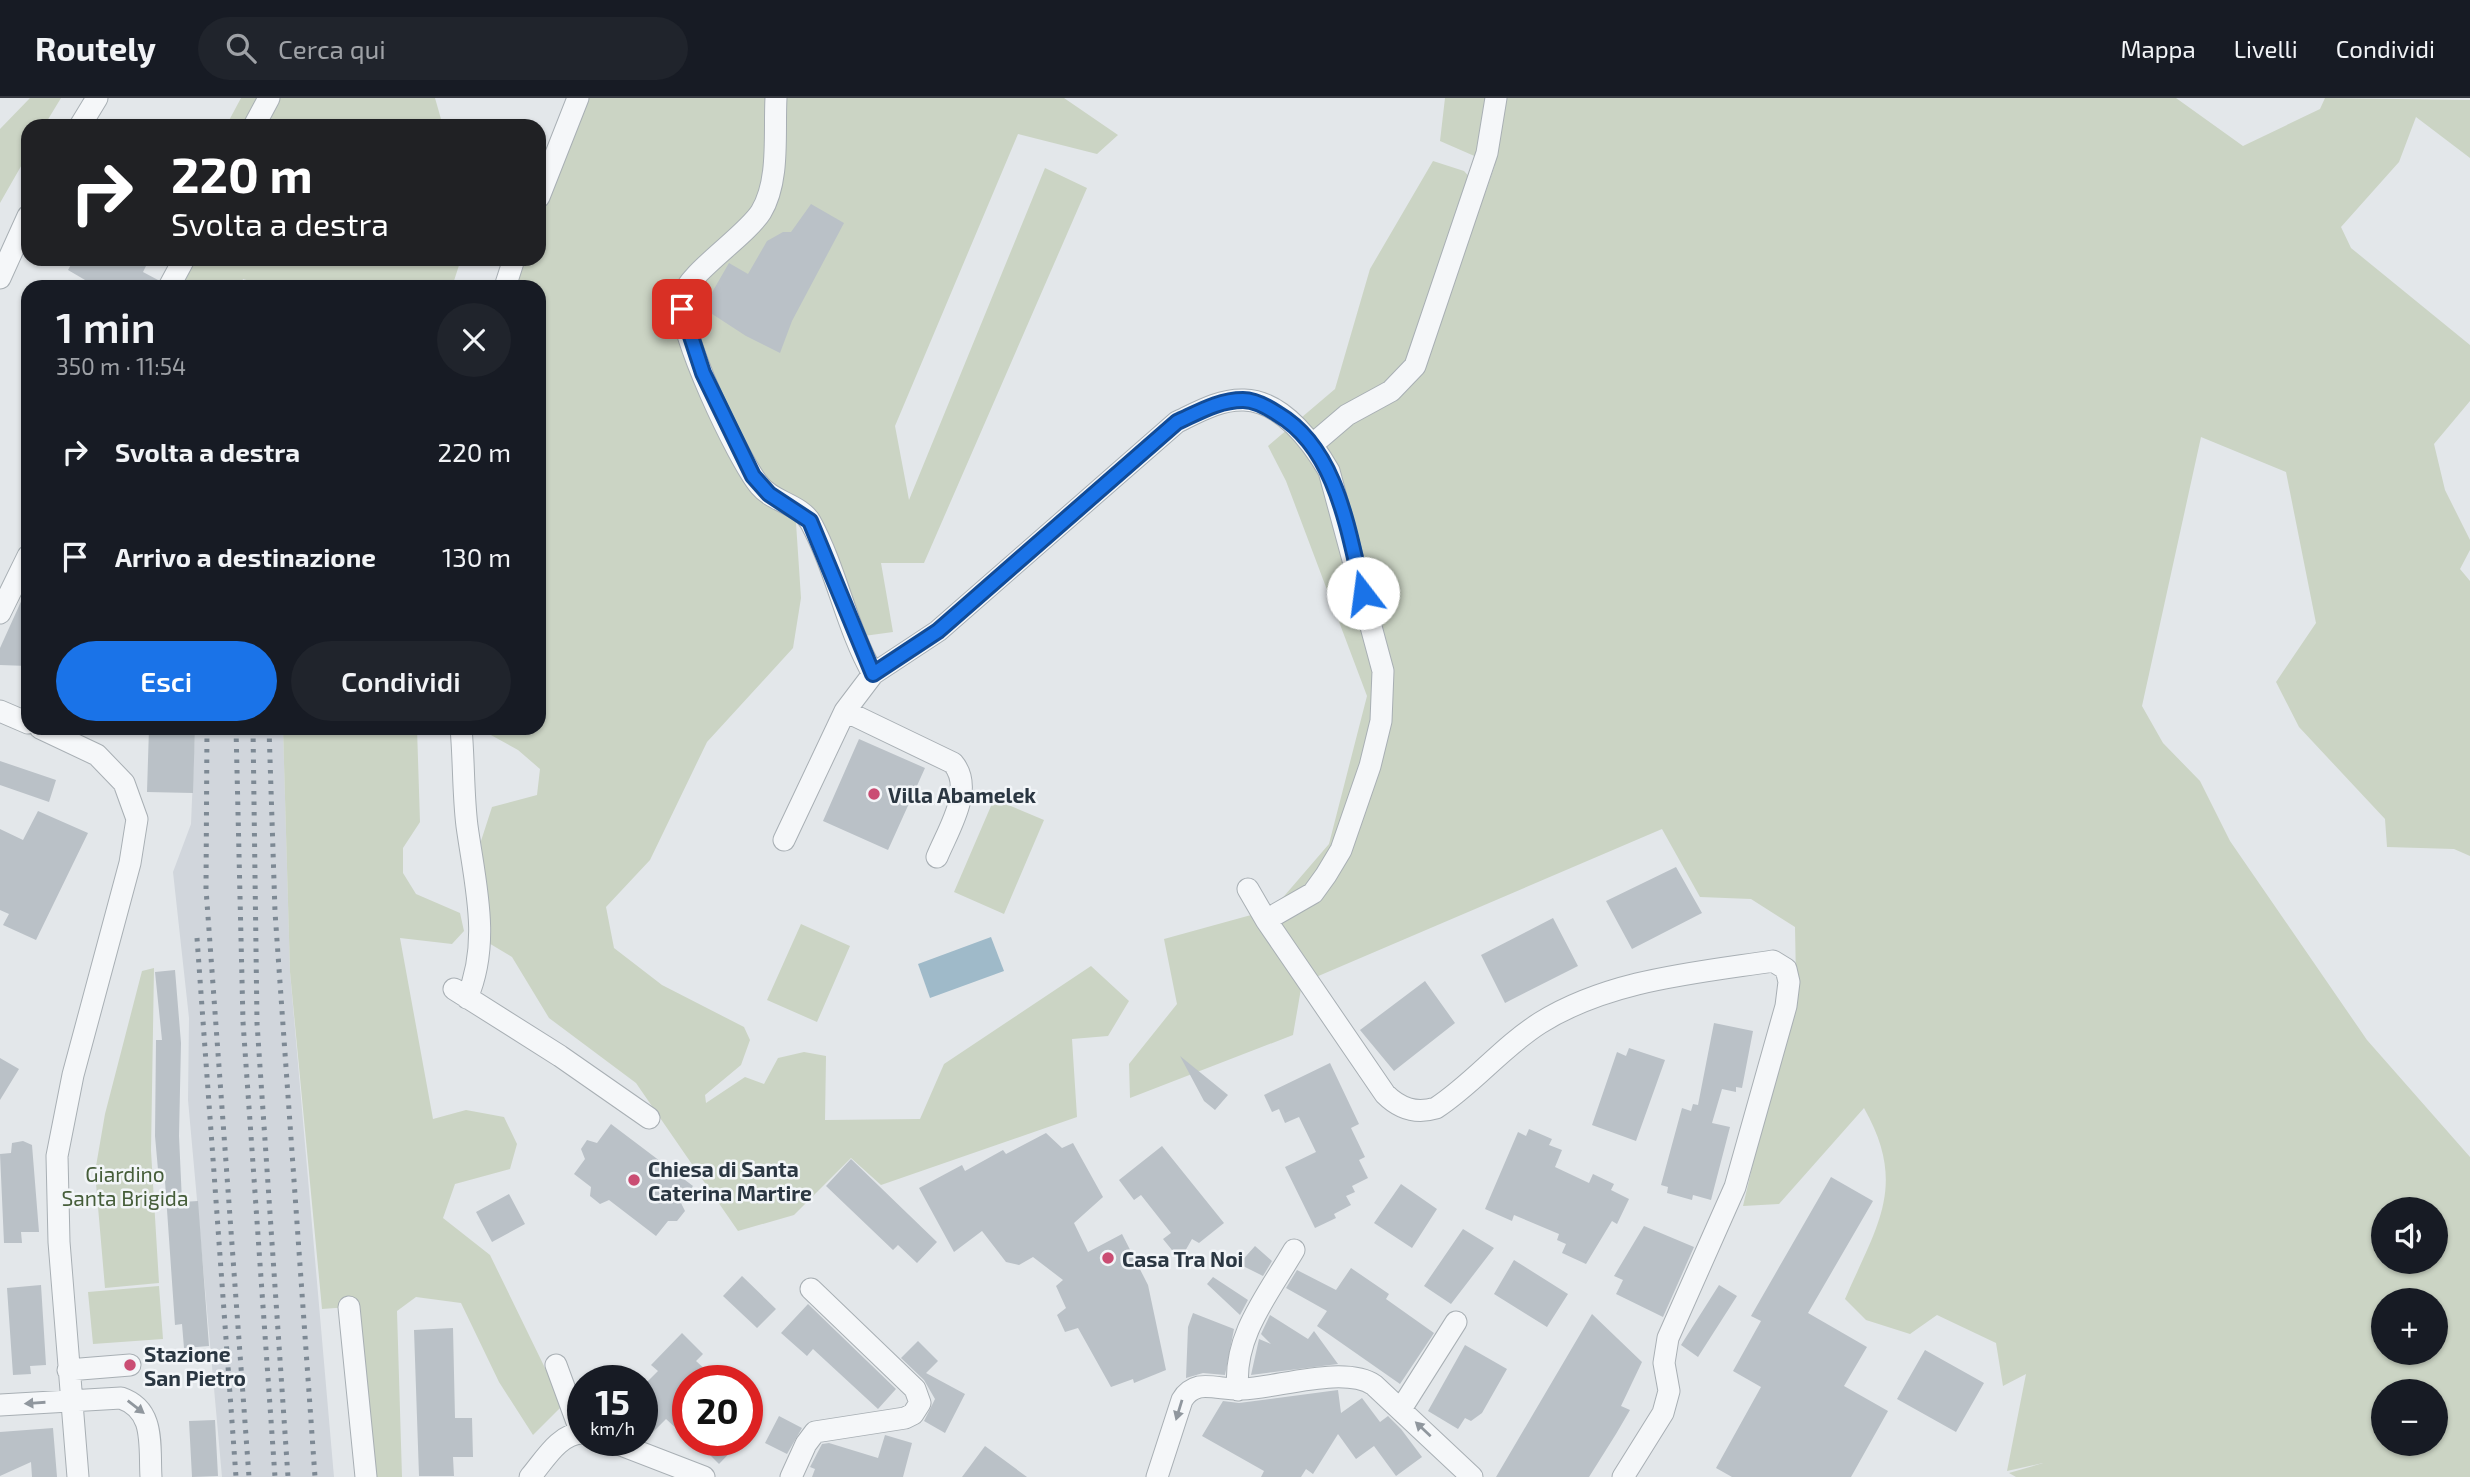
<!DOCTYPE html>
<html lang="it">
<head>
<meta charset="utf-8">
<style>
	body { margin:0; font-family:"Exo 2",sans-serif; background:#20242c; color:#f1f3f6; height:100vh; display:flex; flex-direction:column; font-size:26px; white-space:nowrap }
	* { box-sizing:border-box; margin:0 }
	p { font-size:23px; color:#9ea1a6 }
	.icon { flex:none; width:38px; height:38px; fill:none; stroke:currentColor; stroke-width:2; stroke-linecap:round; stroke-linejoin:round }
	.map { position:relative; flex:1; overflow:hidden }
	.panel { position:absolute; left:21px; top:182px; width:525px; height:455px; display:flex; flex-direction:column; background:#171b24; border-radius:21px; box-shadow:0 2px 5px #0004 }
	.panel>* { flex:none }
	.top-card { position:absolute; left:21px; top:21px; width:525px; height:147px; border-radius:21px; box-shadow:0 2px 5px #0004; background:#202124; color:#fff; overflow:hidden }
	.buttons { position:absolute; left:2371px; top:1099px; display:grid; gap:14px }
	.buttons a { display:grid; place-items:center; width:77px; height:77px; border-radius:50%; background:#171b24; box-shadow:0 2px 5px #0004; font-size:35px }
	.speed { position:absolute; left:567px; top:1267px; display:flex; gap:14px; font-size:35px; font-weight:700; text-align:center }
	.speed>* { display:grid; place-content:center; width:91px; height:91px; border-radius:50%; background:#171b24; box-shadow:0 2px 5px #0004; line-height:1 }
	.speed small { font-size:18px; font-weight:400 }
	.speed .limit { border:10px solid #d22; background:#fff; color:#111 }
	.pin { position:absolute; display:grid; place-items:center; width:60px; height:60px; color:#fff; margin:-30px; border-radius:14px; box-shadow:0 4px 10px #0006 }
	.me { position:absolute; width:77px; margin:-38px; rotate:345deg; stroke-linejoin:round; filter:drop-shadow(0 0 5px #0008) }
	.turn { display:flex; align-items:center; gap:24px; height:147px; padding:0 35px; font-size:32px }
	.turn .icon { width:91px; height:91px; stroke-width:2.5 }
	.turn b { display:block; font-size:49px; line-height:60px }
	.round { display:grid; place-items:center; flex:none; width:74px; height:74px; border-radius:37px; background:#20242c }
	.summary { display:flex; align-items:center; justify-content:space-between; height:119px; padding:0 35px }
	h1 { font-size:42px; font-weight:600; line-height:52px }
	.action { display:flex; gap:14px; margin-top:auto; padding:14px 35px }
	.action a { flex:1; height:80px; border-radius:42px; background:#1a73e8; color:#fff; font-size:28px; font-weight:600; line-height:80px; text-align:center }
	.action a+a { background:#20242c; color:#f1f3f6 }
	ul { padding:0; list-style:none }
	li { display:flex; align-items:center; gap:21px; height:105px; padding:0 35px }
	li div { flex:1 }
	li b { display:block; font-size:26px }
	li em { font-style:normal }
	header { display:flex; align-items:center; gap:42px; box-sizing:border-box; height:98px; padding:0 35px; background:#171b24; border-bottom:2px solid #363941 }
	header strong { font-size:33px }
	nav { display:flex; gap:38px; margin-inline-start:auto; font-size:24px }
	.search { width:490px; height:63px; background:#20242c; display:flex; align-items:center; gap:18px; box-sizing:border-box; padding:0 24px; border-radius:38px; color:#9ea1a6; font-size:26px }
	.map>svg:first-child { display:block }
</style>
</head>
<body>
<header>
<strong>Routely</strong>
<div class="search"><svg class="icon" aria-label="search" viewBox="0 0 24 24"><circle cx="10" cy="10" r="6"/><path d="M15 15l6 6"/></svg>Cerca qui</div>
<nav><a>Mappa</a><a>Livelli</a><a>Condividi</a></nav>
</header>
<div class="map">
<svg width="2470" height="1379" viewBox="0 0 2470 1379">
	<rect width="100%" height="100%" fill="#e3e7ea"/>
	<path fill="#d1d6dc" d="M195,630H283L290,874L334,1379H222L188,1002L189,920L173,774L191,726Z"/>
	<path fill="#cbd4c4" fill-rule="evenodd" d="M30,0H61L44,28H28V56L0,105V31Z
		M241,0H435L443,28H226Z
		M578,0H1064L1118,37L1097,56L1018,36L895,328L909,402L1045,70L1087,90L924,465H881L893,534L849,540L815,412L795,410L801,500L793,550L707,644L650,762L606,809L614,850L662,887L744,929L750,942L741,967L705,997L706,1005L745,979L764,986L778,960L804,954L826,958L825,1022L920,1021L944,966L1091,868L1129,903L1108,938L1072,941L1077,1019L881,1087L851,1060L794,1117L738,1133L636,985L549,920L512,859L487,844L481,743L492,709L537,697L540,671L518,652L489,636L487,630H539V189H505L514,161H539V99Z
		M1445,0H2176L2243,48L2320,11L2325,0L2470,2V60L2416,19L2399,64L2341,129L2351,150L2470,247V303L2434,346L2445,392L2470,442V452L2460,471L2470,483V758L2454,751L2387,749L2385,721L2299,629L2276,584L2316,525L2286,374L2201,339L2142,608L2163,645L2200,683L2230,743L2367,942L2470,1059V1379H2016L2009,1375L2043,1365L2007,1373L2026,1276L2003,1288L1996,1245L1937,1217L1910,1236L1866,1222L1845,1201C1877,1127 1908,1088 1864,1010L1779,1106L1743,1108L1796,883L1795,829L1751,801L1700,799L1662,731L1302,885L1293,937L1130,1000L1129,966L1177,906L1164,841L1273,811L1329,746L1367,598L1286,383L1268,348L1335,291L1370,171L1433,63L1464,73L1485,96L1495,67L1440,43ZM2384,1111H2436V1164H2384ZM2384,1202H2436V1255H2384ZM2384,1293H2436V1346H2384Z
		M163,161H461L452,189H271L243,181L240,189H169L179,171Z
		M283,630H417L420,724L403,750V775L416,796L460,815L464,833L452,846L400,840L433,1021L466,1012L504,1019L517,1046L510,1071L455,1086L443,1120L490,1157L563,1307L533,1337L499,1284L461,1205L416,1199L397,1213L402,1379H366L349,1209L322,1211L290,874Z
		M994,701L1044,722L1004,816L954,794Z
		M801,826L850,848L817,924L767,902Z
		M154,870L151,1053L159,1185L105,1190L95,1074L105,1016L142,873Z
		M159,1188L163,1241L93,1246L88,1194Z"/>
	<path fill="#9fbac9" d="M991,839L1004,873L930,900L918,866Z"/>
	<path fill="#bac1c7" d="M811,106L844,125L792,223L780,255L746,238L703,210L729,165L748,176L767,143L783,134H791Z
		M74,161H137L147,166L143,174L158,182L156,189H97L68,172Z
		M28,488V568L0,567V550Z
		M149,630H195L193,695L147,694Z
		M859,641L925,670L888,752L823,723Z
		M0,663L56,682L49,704L0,687Z
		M38,713L88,735L36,842L3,827L9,816L0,812V731L23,742Z
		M1676,769L1702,815L1632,851L1606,803Z
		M1553,820L1578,868L1505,905L1481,857Z
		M175,872L181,945L179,1038L182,1104L198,1103L209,1248L184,1250L182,1226L175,1227L165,1083H159L155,1038L156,942H162L155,874Z
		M1425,883L1455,925L1394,973L1360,932Z
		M1714,925L1753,933L1742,990L1736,989V994L1722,991L1712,1025L1730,1029L1711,1102L1693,1097L1692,1102L1667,1095L1668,1089L1661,1087L1682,1010L1691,1013L1693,1006L1698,1007Z
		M1629,950L1665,962L1636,1043L1592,1027L1617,954L1626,958Z
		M1180,958L1228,997L1215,1012L1204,1003Z
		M0,960L19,971L0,1002Z
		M1330,965L1359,1026L1351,1030L1365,1059L1359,1062L1368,1080L1352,1088L1355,1094L1346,1098L1351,1107L1334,1116L1336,1120L1315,1130L1285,1069L1316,1054L1299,1019L1285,1025L1279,1011L1272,1014L1264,997Z
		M611,1026L693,1088L681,1105L685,1113L677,1123H668L656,1138L609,1102L600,1106L590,1098L591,1089L574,1076L585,1061L581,1051L587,1042L597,1045Z
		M1529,1031L1552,1041L1549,1047L1562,1052L1555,1069L1589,1085L1593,1076L1614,1086L1611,1092L1629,1101L1617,1126L1612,1123L1586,1166L1562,1155L1566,1146L1557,1142L1559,1136L1514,1117L1512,1123L1485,1111L1518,1034L1526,1038Z
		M1046,1035L1062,1050L1073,1045L1103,1099L1074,1125L1088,1154L1122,1136L1148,1187L1166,1272L1134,1285L1133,1281L1111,1289L1078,1230L1065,1234L1057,1217L1066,1210L1056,1188L1063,1182L1033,1159L1019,1167L1006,1164L982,1133L954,1154L919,1090L962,1067L965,1073L1003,1052L1006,1056Z
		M23,1043L32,1047L39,1134H21L22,1145H4L0,1056L11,1055L12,1045Z
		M1162,1048L1224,1125L1199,1145L1192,1141L1180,1162L1163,1141L1171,1135L1141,1097L1134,1102L1119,1082Z
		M851,1061L937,1144L917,1165L898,1147L893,1152L826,1088Z
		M1831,1079L1873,1103L1808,1215L1867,1249L1844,1288L1888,1313L1851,1379H1732L1716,1370L1761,1289L1733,1273L1761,1223L1751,1218Z
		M1401,1086L1437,1111L1412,1150L1374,1125Z
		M509,1096L525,1126L492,1144L476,1114Z
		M1644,1128L1694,1149L1663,1219L1616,1196L1623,1182L1614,1178Z
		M1463,1131L1494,1150L1451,1206L1424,1188Z
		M1255,1148L1272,1163L1263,1178L1239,1166Z
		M1514,1162L1568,1196L1547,1229L1494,1196Z
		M1351,1170L1389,1196L1386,1201L1434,1235L1400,1286L1317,1228L1327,1213L1286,1190L1297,1172L1336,1192Z
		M742,1178L776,1211L757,1230L723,1198Z
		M1213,1179L1248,1202L1240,1217L1207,1186Z
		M41,1187L46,1267L30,1268L31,1276L13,1277L7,1190Z
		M1719,1187L1737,1198L1698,1259L1681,1247Z
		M808,1206L896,1291L878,1311L813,1251L807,1258L781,1235Z
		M1193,1215L1234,1231L1225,1277L1203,1275L1186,1280L1188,1229Z
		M1592,1216L1642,1264L1621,1308L1630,1312L1616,1336L1589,1379H1496Z
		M1270,1217L1308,1241L1314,1233L1338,1266L1251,1277L1259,1241L1271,1246L1261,1236Z
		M453,1230L455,1320H472L473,1359H453L454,1378H419L414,1232Z
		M682,1235L703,1256L696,1263L707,1273L698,1283H688V1341L666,1321L651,1336L642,1327V1289L658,1273L651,1267Z
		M918,1243L938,1263L926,1275L965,1296L945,1335L924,1323L935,1301L924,1282L901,1260Z
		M1465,1247L1507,1271L1482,1315L1471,1323L1465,1320L1458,1331L1428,1313Z
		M1925,1252L1984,1285L1956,1334L1897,1301Z
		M1338,1292L1341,1315L1362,1300L1380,1324L1388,1318L1401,1331L1422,1359L1396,1378L1374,1348L1356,1361L1338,1336L1313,1376L1306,1371L1301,1379H1261L1264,1373L1202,1338L1223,1303L1239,1305Z
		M779,1318L802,1330L787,1356L765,1345Z
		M215,1322L218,1378L192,1379L189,1323Z
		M53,1330L57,1379H32L31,1364L0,1378V1334Z
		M885,1337L912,1345L903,1379H812L815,1371L810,1369L822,1346L829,1345L878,1360Z
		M695,1342H742L719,1366Z
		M985,1348L1027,1379H962Z"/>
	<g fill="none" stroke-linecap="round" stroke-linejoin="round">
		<g stroke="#a8afb4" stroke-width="23">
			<path id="minor" d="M776,0C774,35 780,83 761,114C746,138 687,176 682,199C676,231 738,362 760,388C773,404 802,407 811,425C837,473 846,529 873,576
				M80,28L97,0
				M254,28L269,0
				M539,99L578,0
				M0,180L28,118
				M169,189L184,161
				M505,189L514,161
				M1313,346L1347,317L1391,293L1415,268L1487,55L1496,0
				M0,515L28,458
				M0,613L28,625
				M845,613L953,665C975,691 948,732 937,759
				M40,630L97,657L124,685L137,721L130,765L73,977L57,1058L59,1144L78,1379
				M461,630C464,662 463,696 467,728C475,786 491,844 467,900
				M784,742L845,613L873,576L938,533L1177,324C1198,314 1220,301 1244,302C1282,303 1312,344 1329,373L1383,573L1381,623L1370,668L1341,752L1326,777L1313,795L1266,822
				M1248,791L1266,822L1385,996C1400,1011 1416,1016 1436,1010C1473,986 1502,949 1540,925C1609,882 1694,875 1773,863L1786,871L1789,884L1786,908L1735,1089L1668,1240L1664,1265L1669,1293L1663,1315L1623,1379
				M454,891L560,958L649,1020
				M349,1209L366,1379
				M556,1267L581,1335
				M68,1272L130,1267
				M1238,1292C1232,1239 1269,1195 1294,1152
				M0,1307L121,1300C156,1312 149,1348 151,1379
				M1401,1311L1456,1224
				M608,1342L704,1379
				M530,1379C544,1363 559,1335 583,1335
				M791,1379L806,1346L815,1334L905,1320L913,1316L920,1305L915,1291L811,1191
				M1157,1379L1182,1302C1186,1295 1191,1291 1199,1289C1212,1287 1228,1292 1242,1291C1277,1290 1344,1267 1374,1287L1472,1379"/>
		</g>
		<use href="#minor" stroke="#f5f7f9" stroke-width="21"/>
		<path stroke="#7d8994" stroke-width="5" stroke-dasharray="3.5 7" stroke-linecap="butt" d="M254,189L255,183
			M268,189L269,187
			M207,630L206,791L249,1379
			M236,630L243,924L275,1379
			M253,630L257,925L288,1379
			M269,630L275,814L315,1379
			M197,840L236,1379"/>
	</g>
	<defs><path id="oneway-solid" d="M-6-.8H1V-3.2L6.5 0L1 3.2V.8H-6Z" transform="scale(1.75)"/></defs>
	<g fill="#90979e">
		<use href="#oneway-solid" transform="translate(35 1305) rotate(176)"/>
		<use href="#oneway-solid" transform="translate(136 1309) rotate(38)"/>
		<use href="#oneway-solid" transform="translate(1179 1312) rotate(107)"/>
		<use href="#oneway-solid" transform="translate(1423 1331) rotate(-137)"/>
	</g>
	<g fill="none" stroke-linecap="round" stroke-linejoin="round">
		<g stroke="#114b97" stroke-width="18">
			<path id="route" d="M682,211L703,275L753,378L769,396L810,423L873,576L938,533L1177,324C1199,314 1219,302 1243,302C1254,302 1269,310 1278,316C1337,351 1348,433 1363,495"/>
		</g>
		<use href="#route" stroke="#1a73e8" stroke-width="12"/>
	</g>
	<g fill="#ca4d73" stroke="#f2f5f8" stroke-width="2.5">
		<circle cx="874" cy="696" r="7"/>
		<circle cx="634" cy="1082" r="7"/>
		<circle cx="1108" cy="1160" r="7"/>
		<circle cx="130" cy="1267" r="7"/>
	</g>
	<g text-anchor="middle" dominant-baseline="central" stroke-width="5" stroke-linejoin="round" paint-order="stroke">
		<g font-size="21" font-weight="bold" fill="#2b3742" stroke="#f2f5f8" text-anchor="start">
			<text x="888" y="696">Villa Abamelek</text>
			<text x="648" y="1070">Chiesa di Santa<tspan x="648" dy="24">Caterina Martire</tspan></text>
			<text x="1122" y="1160">Casa Tra Noi</text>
			<text x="144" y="1255">Stazione<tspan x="144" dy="24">San Pietro</tspan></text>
		</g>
		<g font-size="21" fill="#455d39" stroke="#f2f5f8">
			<text x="125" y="1075">Giardino<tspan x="125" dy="24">Santa Brigida</tspan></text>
		</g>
	</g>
</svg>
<div class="buttons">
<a><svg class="icon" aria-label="sound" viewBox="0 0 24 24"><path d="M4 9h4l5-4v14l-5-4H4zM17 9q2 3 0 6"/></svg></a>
<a>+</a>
<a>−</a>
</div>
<div class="speed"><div>15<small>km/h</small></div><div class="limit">20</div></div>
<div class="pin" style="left:682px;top:211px;background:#d93025"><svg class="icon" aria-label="arrive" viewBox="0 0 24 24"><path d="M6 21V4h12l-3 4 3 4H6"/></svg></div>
<svg class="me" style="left:1363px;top:495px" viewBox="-20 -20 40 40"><circle r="19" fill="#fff"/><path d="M0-13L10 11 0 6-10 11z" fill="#1a73e8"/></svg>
<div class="top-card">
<div class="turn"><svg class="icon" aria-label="right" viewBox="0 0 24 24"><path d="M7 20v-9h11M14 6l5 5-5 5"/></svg><div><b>220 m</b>Svolta a destra</div></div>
</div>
<section class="panel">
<div class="summary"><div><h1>1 min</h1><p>350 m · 11:54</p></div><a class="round"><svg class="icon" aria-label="close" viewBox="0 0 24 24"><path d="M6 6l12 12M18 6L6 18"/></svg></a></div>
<ul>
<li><svg class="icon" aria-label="right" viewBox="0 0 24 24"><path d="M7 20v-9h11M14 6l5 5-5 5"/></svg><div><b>Svolta a destra</b></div><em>220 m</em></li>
<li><svg class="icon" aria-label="arrive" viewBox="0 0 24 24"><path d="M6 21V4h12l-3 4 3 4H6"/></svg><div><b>Arrivo a destinazione</b></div><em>130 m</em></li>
</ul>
<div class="action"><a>Esci</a><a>Condividi</a></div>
</section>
</div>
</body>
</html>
